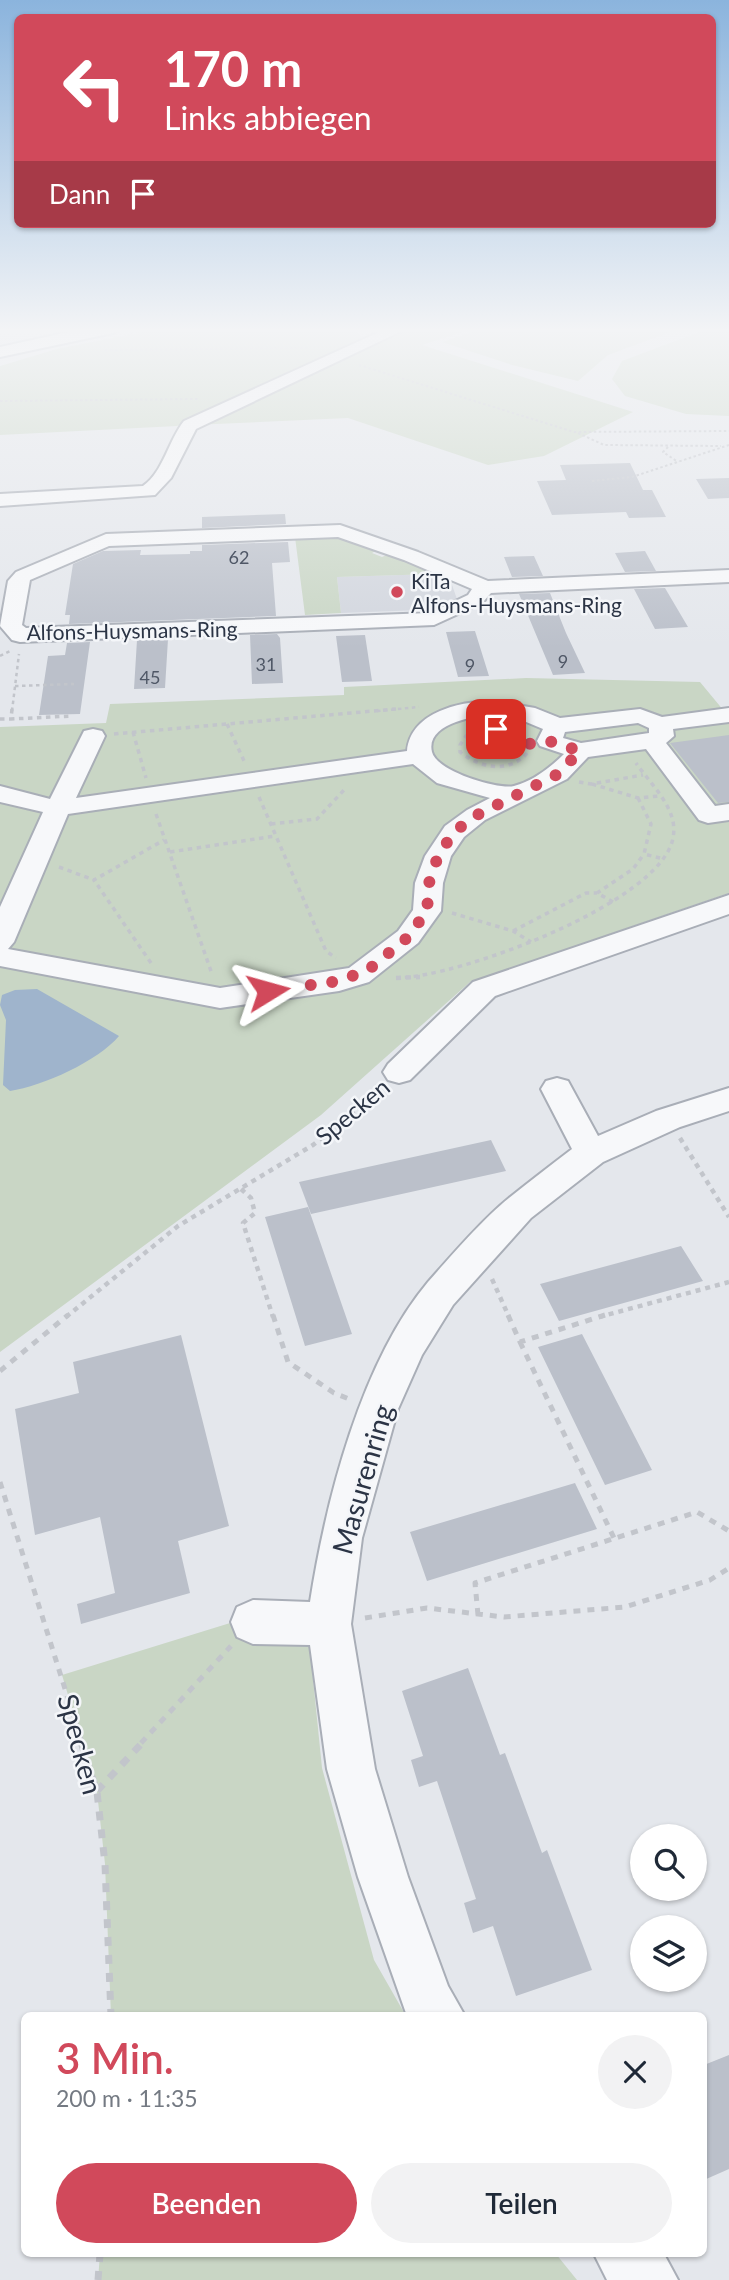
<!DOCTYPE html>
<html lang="de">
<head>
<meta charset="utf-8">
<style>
	body { margin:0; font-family:Lato,sans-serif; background:#f2f2f3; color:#1f2937; height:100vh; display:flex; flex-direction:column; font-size:26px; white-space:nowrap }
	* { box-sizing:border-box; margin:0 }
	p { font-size:23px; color:#747a83 }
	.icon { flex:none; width:38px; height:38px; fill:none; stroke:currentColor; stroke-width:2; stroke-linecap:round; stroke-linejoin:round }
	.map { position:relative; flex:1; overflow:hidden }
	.sheet { position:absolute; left:21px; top:2012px; width:686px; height:245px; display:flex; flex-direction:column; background:#fff; border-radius:10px; box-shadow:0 2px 5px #0004 }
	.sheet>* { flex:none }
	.banner { position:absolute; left:14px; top:14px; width:702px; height:214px; border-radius:10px; box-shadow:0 2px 5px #0004; background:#d1495b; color:#fff; overflow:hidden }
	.tools { position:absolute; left:630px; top:1824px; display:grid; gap:14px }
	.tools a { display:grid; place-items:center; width:77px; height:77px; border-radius:50%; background:#fff; box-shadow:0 2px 5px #0004; font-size:35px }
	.pin { position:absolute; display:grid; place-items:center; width:60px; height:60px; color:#fff; margin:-30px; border-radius:14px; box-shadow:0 4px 10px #0006 }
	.me { position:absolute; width:77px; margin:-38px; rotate:82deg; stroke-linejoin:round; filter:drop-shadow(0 0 5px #0008) }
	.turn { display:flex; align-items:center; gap:24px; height:147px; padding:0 35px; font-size:32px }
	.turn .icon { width:91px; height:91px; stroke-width:2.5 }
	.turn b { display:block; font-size:49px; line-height:60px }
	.then { display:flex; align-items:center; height:66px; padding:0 35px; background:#0003; gap:14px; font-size:26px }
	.round { display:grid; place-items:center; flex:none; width:74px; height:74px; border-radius:37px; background:#f2f2f3 }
	.head { display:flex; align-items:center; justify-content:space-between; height:119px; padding:0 35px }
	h1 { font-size:42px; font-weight:600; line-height:52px; color:#d1495b }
	.action { display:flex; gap:14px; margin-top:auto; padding:14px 35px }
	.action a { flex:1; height:80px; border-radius:42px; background:#d1495b; color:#fff; font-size:28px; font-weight:600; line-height:80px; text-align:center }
	.action a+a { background:#f2f2f3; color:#1f2937 }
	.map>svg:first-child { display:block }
</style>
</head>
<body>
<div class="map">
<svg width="729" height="2280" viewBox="0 0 729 2280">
	<rect width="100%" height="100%" fill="#e4e7ec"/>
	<path fill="#d2d6de" d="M435,574L450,579L459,605L448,609L341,613L337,577Z"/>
	<path fill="#c9d6c5" d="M163,328H355L361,338L334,357L304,373L177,426L0,435V366L57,349Z
		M409,328H474L422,345L633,412L544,456L488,465L348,418L192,425Z
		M484,328H681L608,355L578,381L512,365L442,342Z
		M710,328H729V416L686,414L625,396L612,379L622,361Z
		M339,536L377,550L372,553L382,557L389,554L435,574L337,577L341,613L305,615L295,537Z
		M526,678L700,682L729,717V893L470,982L321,1115L0,1352V727L106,723L110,704L344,695V687Z
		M305,1600L322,1768L374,1960L406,2016H111L105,1864L97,1792L62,1675Z
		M100,2254H556L577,2280H98Z"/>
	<path fill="#9fb4cc" d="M37,989L119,1036C98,1061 43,1086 10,1091L3,1085L6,1020L0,1005L2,995L15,990Z"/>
	<path fill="#bbc0ca" d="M630,463L643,490H652L666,517L629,518L626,512L552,515L537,481L566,480L560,465Z
		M729,478V498L708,499L696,479Z
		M285,514L286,524L202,528V517Z
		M288,542L290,562L272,563L276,616L69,624L70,615H65L73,564L103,551L141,550L140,555L190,554V551H202V545Z
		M645,551L656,571L625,572L615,553Z
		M534,556L543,576L512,577L504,557Z
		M665,588L688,627L655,629L634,589Z
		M550,593L566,633L585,673L553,675L519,594Z
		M475,631L489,676L458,677L446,632Z
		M277,634L280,638L283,683L252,684L250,635Z
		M365,635L372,681L342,682L336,636Z
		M168,639L165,688L134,689L137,640Z
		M90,642L80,714L39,715L48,656L65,655L67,643Z
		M729,735V802L718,803L670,743Z
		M491,1140L506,1171L311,1214L299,1182Z
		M308,1207L352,1334L305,1346L265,1217Z
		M681,1246L703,1281L559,1321L540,1284Z
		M582,1334L652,1470L605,1485L538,1347Z
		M181,1335L229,1526L178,1541L190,1593L81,1624L77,1604L115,1593L100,1517L35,1535L15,1409L79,1393L73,1362Z
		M575,1483L597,1529L427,1581L410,1532Z
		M468,1668L500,1755L505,1753L542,1853L547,1850L592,1970L516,1996L493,1926L473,1933L464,1903L476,1899L437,1781L419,1787L411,1760L423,1756L402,1691Z
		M729,2055V2169L704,2180V2065Z"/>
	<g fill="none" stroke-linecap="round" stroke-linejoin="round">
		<g stroke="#a9aeb7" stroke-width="4">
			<path id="minor" d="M388,328H408L196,429L171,478L155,495L0,506V494L143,486C164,471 168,441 184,421Z
				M340,525L418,552L488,581L729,570V582L491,593L482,603L434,625L20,642L12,640L0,626L8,581L16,572L106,534ZM338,537L404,560L472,589L468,595L430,613L26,628L22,625L30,580L109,546Z
				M494,701L535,708L560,718L640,709L662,717L729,708V722L673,729L674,736L666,743L715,806L729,804V820L708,823L699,820L646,749L588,757L567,779L485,820L464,837L451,856L443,883L441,911L418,943L369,982L339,991L220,1008L0,966V907L43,812L0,802V786L50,799L84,731L93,729L102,731L105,736L76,798L407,751C411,711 462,701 494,701ZM494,715L519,719L543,729L537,741L540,746L564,754C551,767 533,781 514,786C498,790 436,771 432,752C425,724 475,715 494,715ZM638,723L649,728V733L581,743L563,738L565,732ZM413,764L437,783L490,798L467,810L445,826L425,856L415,883L413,910L398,931L349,968L220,988L8,949L14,942L68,814Z
				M729,895V914L495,996L410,1080L399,1083L388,1080L383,1072L388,1064L473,982Z
				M557,1078L568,1081L598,1136L656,1111L729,1088V1111L680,1127L603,1162L531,1218L453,1305L422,1355L398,1409L362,1538L351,1624L375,1769L408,1877L448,1986L465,2016H407L358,1877L327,1769L310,1645L253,1644L237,1637L231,1622L237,1607L253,1600L310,1602C326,1500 361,1362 428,1282C451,1256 483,1219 509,1198C530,1181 551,1165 572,1149L541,1089L546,1081Z
				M594,2254H664L678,2280H607Z"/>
		</g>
		<g stroke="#a3abb8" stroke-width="4">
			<path id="major" d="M87,328H121L113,333L0,357V347Z"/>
		</g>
		<path stroke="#c2c5cb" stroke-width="2" stroke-dasharray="2.5 2.5" stroke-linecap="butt" d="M131,333L154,328
			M105,350L310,348
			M359,365L574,432L729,431
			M0,401L199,399
			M578,433L604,445L721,446
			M668,447L663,452L678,462
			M592,481L632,477L729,445"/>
		<path stroke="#c2c5cb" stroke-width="2.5" stroke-dasharray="3.5 3.5" stroke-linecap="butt" d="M0,656L10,651
			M15,686L74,684
			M12,711L19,654
			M377,711L419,707"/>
		<path stroke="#c2c5cb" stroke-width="3.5" stroke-dasharray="4.5 4.5" stroke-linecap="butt" d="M12,709L11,719L72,716
			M0,719H11
			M227,724L245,763
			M496,729C511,732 525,735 529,751C511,774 481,769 460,752V745L466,736Z
			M133,732L146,778
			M114,734L396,709
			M579,782L591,784L643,775
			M592,784L638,798L659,796
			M259,797L326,951L336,958
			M638,798L651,824L644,854L664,859
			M156,814L212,974
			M271,824L317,819L344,790
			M170,852L275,836
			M59,867L94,880
			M613,902L597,893L633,869L644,854
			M452,913L513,931L531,942
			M513,931L586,893H597
			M151,963L94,880L164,840
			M396,978C457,978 661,903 673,838C679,809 651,785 636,763"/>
		<path stroke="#c2c5cb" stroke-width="4.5" stroke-dasharray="5 5" stroke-linecap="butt" d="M396,978L420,977
			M680,1138L729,1217
			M241,1189L251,1198L255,1213L243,1223L273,1317
			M492,1279L509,1317
			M66,1317L178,1226L313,1145L381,1089
			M599,1317L729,1282"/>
		<path stroke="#c2c5cb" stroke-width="5" stroke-dasharray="7 7" stroke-linecap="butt" d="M273,1315L288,1362L334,1393L349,1399
			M508,1315L520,1342L605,1315
			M520,1342L614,1538
			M0,1371L68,1315
			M0,1482L82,1743
			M478,1615L475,1583L697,1512L729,1531
			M365,1618L427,1608L504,1617L625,1607L710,1580L729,1568
			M141,1743L231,1646"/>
		<path stroke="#c2c5cb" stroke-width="7" stroke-dasharray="9 9" stroke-linecap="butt" d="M81,1742L97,1792L105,1864L111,2016
			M97,1791L143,1742
			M98,2280L100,2254"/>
		<use href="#minor" fill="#f7f8fa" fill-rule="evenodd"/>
		<use href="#major" fill="#fff" fill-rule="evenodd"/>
	</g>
	<linearGradient id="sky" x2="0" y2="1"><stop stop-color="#8bb4dd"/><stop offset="0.51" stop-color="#f3f4f6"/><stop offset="1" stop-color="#f3f4f6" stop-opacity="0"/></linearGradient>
	<rect width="729" height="648" fill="url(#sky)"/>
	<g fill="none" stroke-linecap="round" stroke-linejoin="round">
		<path stroke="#d1495b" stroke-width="12" stroke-dasharray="0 21.6" d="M268,991L339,981L368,970L408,937L427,911L429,883L438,856L454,832L477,815L558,774L580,751L549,741L528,744L510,732L496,729"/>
	</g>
	<circle fill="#d1495b" stroke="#f4f6f9" stroke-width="2.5" cx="397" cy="592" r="7"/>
	<g text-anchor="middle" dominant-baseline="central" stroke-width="5" stroke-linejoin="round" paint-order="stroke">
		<g font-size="18" fill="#4f5766">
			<text x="239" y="557">62</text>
			<text x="563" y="661">9</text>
			<text x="266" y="664">31</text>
			<text x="470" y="665">9</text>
			<text x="150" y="677">45</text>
		</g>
		<g font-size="21" fill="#2b3445" stroke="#f4f6f9" text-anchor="start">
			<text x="411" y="580">KiTa<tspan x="411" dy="24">Alfons-Huysmans-Ring</tspan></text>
		</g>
		<g font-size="21" fill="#2b3445" stroke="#f4f6f9">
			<text transform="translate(132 630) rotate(-1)">Alfons-Huysmans-Ring</text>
		</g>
		<g font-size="24" fill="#2b3445" stroke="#f4f6f9">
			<text transform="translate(352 1111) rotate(-40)">Specken</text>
		</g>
		<g font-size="28" fill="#2b3445" stroke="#f4f6f9">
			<text transform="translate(362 1479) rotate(-74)">Masurenring</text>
			<text transform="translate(81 1744) rotate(75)">Specken</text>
		</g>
	</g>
</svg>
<div class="tools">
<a><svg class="icon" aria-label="search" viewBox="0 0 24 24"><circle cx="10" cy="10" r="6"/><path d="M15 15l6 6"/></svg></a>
<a><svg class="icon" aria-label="layers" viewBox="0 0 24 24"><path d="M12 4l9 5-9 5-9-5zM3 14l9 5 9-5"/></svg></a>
</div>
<div class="pin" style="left:496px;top:729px;background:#d93025"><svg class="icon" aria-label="arrive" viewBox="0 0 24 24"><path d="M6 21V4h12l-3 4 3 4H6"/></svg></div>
<svg class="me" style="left:268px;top:991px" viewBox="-20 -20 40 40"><path d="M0-17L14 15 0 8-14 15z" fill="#d1495b" stroke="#fff" stroke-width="4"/></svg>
<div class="banner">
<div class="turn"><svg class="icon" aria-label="left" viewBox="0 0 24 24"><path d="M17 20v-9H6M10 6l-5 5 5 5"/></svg><div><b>170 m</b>Links abbiegen</div></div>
<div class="then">Dann<svg class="icon" aria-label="arrive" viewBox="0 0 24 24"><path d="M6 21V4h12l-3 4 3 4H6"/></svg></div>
</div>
<section class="sheet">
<div class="head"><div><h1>3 Min.</h1><p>200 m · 11:35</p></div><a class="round"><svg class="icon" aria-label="close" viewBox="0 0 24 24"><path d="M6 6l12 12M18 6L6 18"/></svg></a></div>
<div class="action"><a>Beenden</a><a>Teilen</a></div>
</section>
</div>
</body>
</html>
